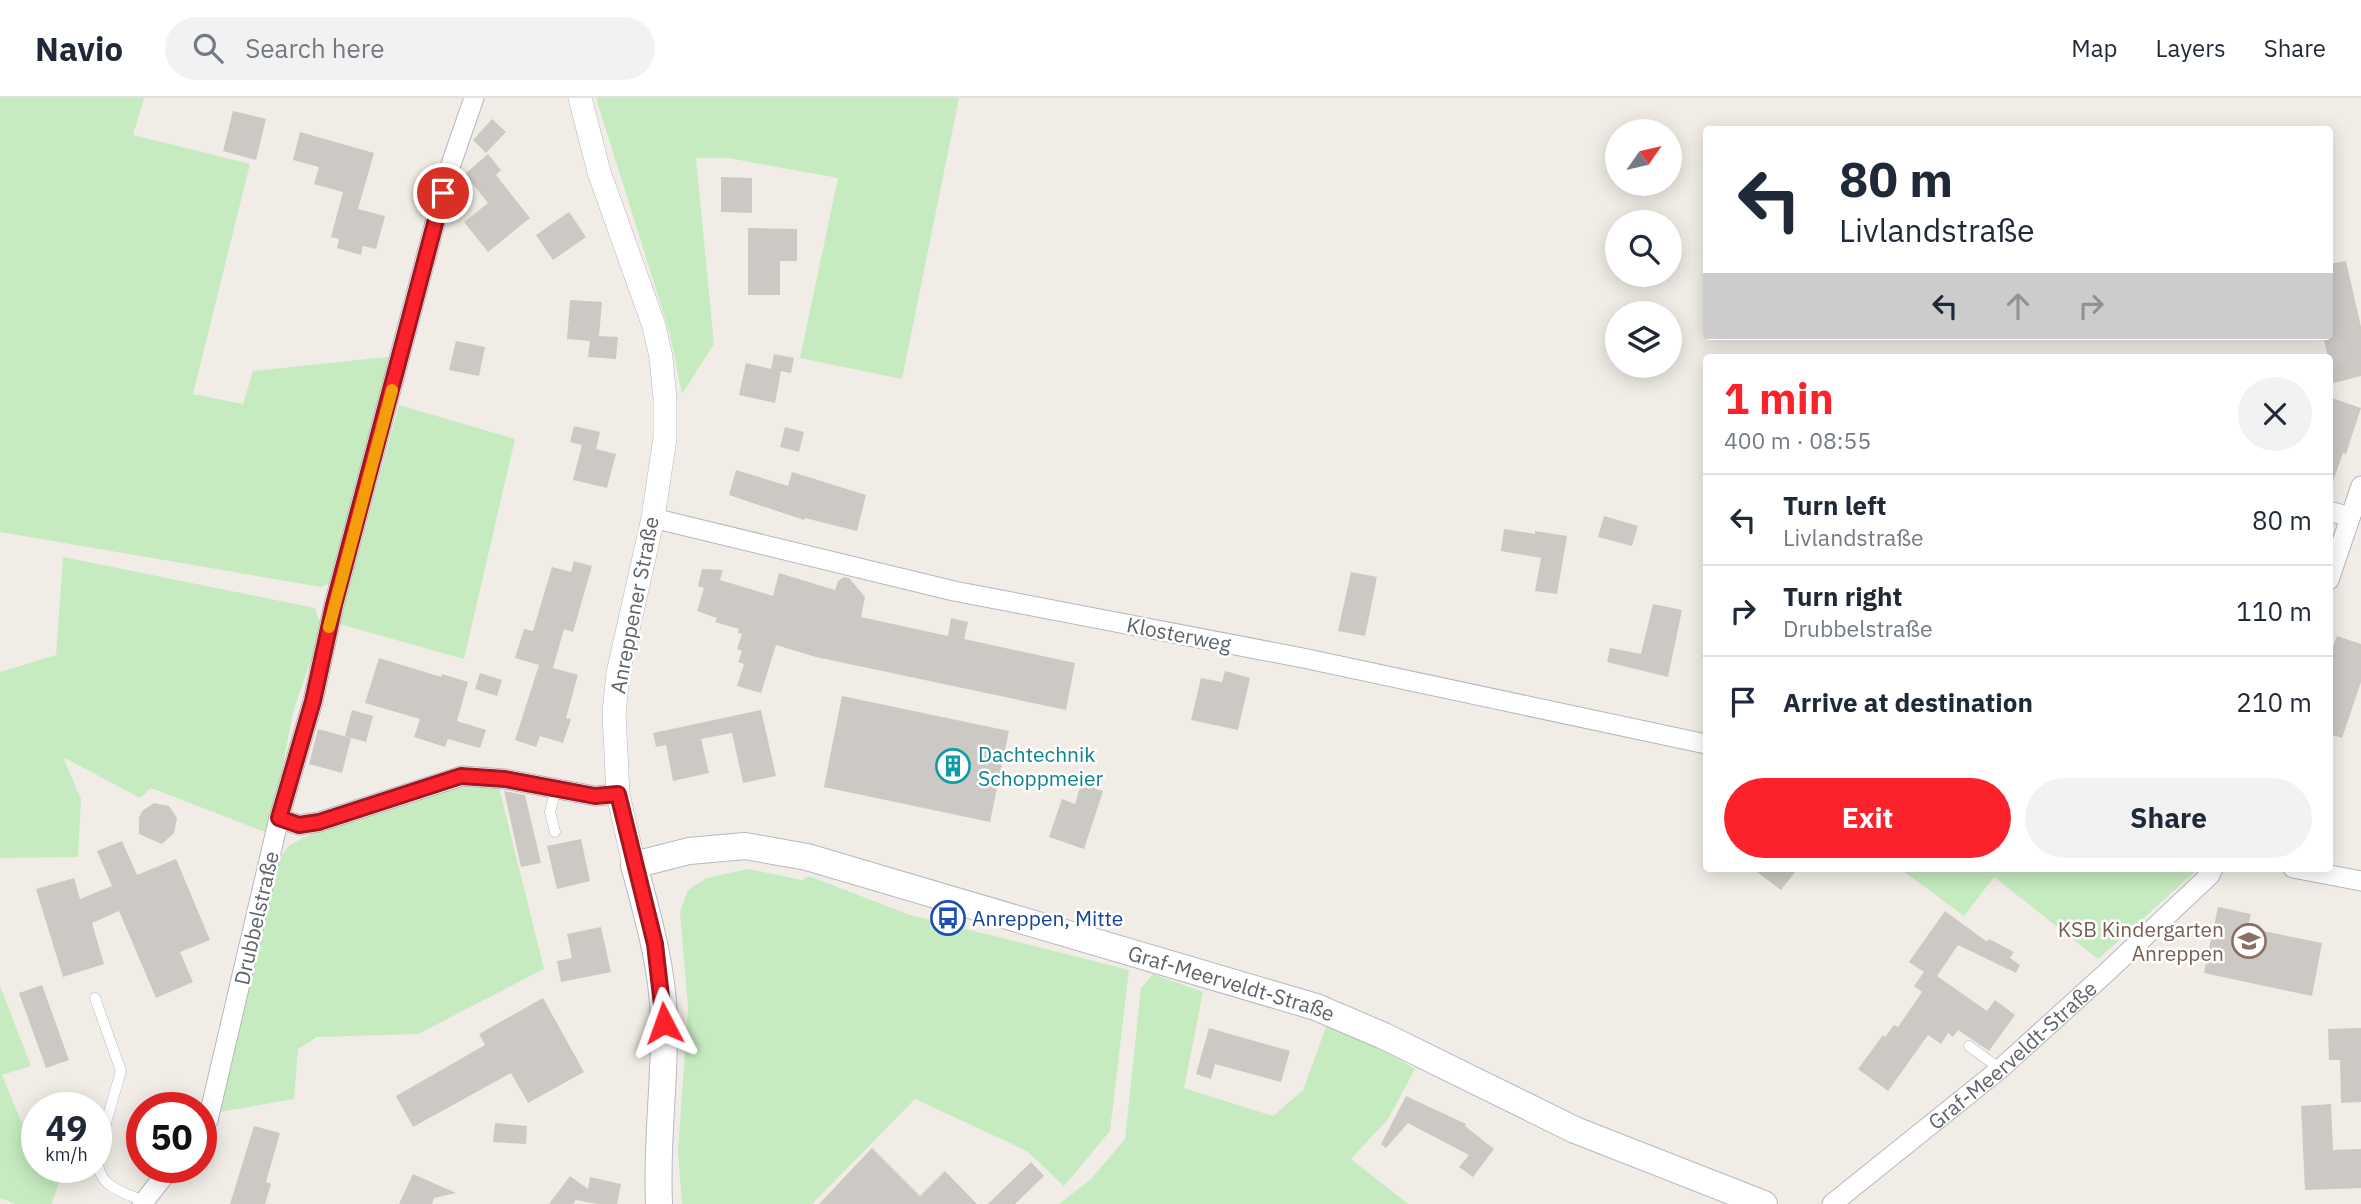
<!DOCTYPE html>
<html lang="en">
<head>
<meta charset="utf-8">
<style>
	body { margin:0; font-family:"IBM Plex Sans",sans-serif; background:#f2f2f3; color:#1f2937; height:100vh; display:flex; flex-direction:column; font-size:26px; white-space:nowrap }
	* { box-sizing:border-box; margin:0 }
	p { font-size:23px; color:#747a83 }
	.icon { flex:none; width:38px; height:38px; fill:none; stroke:currentColor; stroke-width:2; stroke-linecap:round; stroke-linejoin:round }
	.map { position:relative; flex:1; overflow:hidden }
	.sheet { position:absolute; left:1703px; top:256px; width:630px; height:518px; display:flex; flex-direction:column; background:#fff; border-radius:7px; box-shadow:0 4px 18px #0003 }
	.sheet>* { flex:none }
	.hud { position:absolute; left:1703px; top:28px; width:630px; height:214px; border-radius:7px; box-shadow:0 4px 18px #0003; background:#fff; color:#1f2937; overflow:hidden }
	.needle { width:46px; rotate:56deg }
	.fabs { position:absolute; left:1605px; top:21px; display:grid; gap:14px }
	.fabs a { display:grid; place-items:center; width:77px; height:77px; border-radius:50%; background:#fff; box-shadow:0 4px 18px #0003; font-size:35px }
	.speed { position:absolute; left:21px; top:994px; display:flex; gap:14px; font-size:35px; font-weight:700; text-align:center }
	.speed>* { display:grid; place-content:center; width:91px; height:91px; border-radius:50%; background:#fff; box-shadow:0 4px 18px #0003; line-height:1 }
	.speed small { font-size:18px; font-weight:400 }
	.speed .limit { border:10px solid #d22; background:#fff; color:#111 }
	.pin { position:absolute; display:grid; place-items:center; width:60px; height:60px; color:#fff; margin:-30px; border:4px solid #fff; border-radius:50%; box-shadow:0 2px 7px #0007 }
	.me { position:absolute; width:77px; margin:-38px; rotate:356deg; stroke-linejoin:round; filter:drop-shadow(0 0 5px #0008) }
	.turn { display:flex; align-items:center; gap:24px; height:147px; padding:0 21px; font-size:32px }
	.turn .icon { width:91px; height:91px; stroke-width:2.5 }
	.turn b { display:block; font-size:49px; line-height:60px }
	.lanes { display:flex; align-items:center; height:66px; padding:0 21px; background:#0003; justify-content:center; gap:35px; direction:ltr }
	.lanes .off { opacity:.35 }
	.round { display:grid; place-items:center; flex:none; width:74px; height:74px; border-radius:37px; background:#f2f2f3 }
	.summary { display:flex; align-items:center; justify-content:space-between; height:119px; padding:0 21px }
	h1 { font-size:42px; font-weight:700; line-height:52px; color:#fb222c }
	.button { display:flex; gap:14px; margin-top:auto; padding:14px 21px }
	.button a { flex:1; height:80px; border-radius:42px; background:#fb222c; color:#fff; font-size:28px; font-weight:700; line-height:80px; text-align:center }
	.button a+a { background:#f2f2f3; color:#1f2937 }
	ul { padding:0; list-style:none }
	li { display:flex; align-items:center; gap:21px; height:91px; padding:0 21px; border-top:2px solid #e0e1e3 }
	li div { flex:1 }
	li b { display:block; font-size:26px }
	li em { font-style:normal }
	header { display:flex; align-items:center; gap:42px; box-sizing:border-box; height:98px; padding:0 35px; background:#fff; border-bottom:2px solid #e0e1e3 }
	header strong { font-size:33px }
	nav { display:flex; gap:38px; margin-inline-start:auto; font-size:24px }
	.search { width:490px; height:63px; background:#f2f2f3; display:flex; align-items:center; gap:18px; box-sizing:border-box; padding:0 24px; border-radius:38px; color:#747a83; font-size:26px }
	.map>svg:first-child { display:block }
</style>
</head>
<body>
<header>
<strong>Navio</strong>
<div class="search"><svg class="icon" aria-label="search" viewBox="0 0 24 24"><circle cx="10" cy="10" r="6"/><path d="M15 15l6 6"/></svg>Search here</div>
<nav><a>Map</a><a>Layers</a><a>Share</a></nav>
</header>
<div class="map">
<svg width="2361" height="1106" viewBox="0 0 2361 1106">
	<rect width="100%" height="100%" fill="#f1ede6"/>
	<path fill="#c6ebc0" d="M0,0H144L133,37L250,66L193,296L243,306L253,273L386,259L393,260L330,485L321,489L0,434Z
		M596,0H959L902,281L800,260L838,80L728,60H696L714,246L682,296L670,236Z
		M399,307L515,341L464,561L339,526Z
		M63,459L315,510L322,530L293,614L270,736L151,690L140,700L63,659L81,701L78,759L0,760V574L56,557Z
		M453,688L499,689L544,871L418,936L317,939L298,951L294,1001L214,1015L280,759L290,747L317,733Z
		M1899,770H2195L2198,771L2098,861L1994,779L1964,818Z
		M748,771L802,782L809,778L910,817L1129,872L1110,1033L1064,1088L1027,1053L915,1001L812,1106H682L678,1054L688,910L680,814L688,792L707,780Z
		M1153,876L1203,894L1184,990L1273,1018L1303,992L1327,926L1377,949L1415,971L1388,1021L1351,1061L1408,1106H1059L1091,1081L1125,1041L1141,890Z
		M0,888L31,968L2,977L29,1042L37,1039V1069H66L51,1106H16L0,1100Z"/>
	<path fill="#ccc8c3" d="M233,13L266,21L256,62L223,53Z
		M492,21L506,34L486,55L473,42Z
		M300,34L374,55L358,111L385,118L376,151L363,148L361,157L337,150L339,141L331,139L343,94L314,86L319,69L293,62Z
		M488,56L501,72L496,77L530,120L488,154L464,124L488,105L465,76Z
		M721,79L752,80V115L721,114Z
		M569,114L586,139L553,162L536,137Z
		M748,130L797,131V163H780V197H748Z
		M2346,163L2361,229V278L2334,285L2323,238H2329V166Z
		M570,202L602,204L599,238L618,239L616,261L588,259L590,243L567,241Z
		M456,243L485,249L479,278L449,272Z
		M774,256L794,260L791,275L781,273L775,305L739,297L746,265L771,271Z
		M2329,299L2361,310L2346,356L2343,355L2332,386L2329,385Z
		M574,328L600,334L596,351L616,356L607,390L573,382L582,347L570,344Z
		M785,329L804,334L799,354L780,349Z
		M736,372L788,388L792,374L866,397L857,433L805,420L804,422L729,397Z
		M1604,418L1638,428L1632,448L1598,439Z
		M1504,431L1535,436V433L1567,438L1557,496L1535,493L1541,460L1501,453Z
		M574,463L592,468L573,534L564,531L553,570L578,577L566,620L571,621L563,645L540,638L536,649L515,642L539,567L515,560L524,531L533,533L552,469L571,474Z
		M702,471L723,472L720,482L773,498L779,475L835,492L838,483L844,479L849,480L865,499L861,519L948,538L951,520L968,524L964,541L1075,565L1066,612L816,559L776,547L761,595L737,588L744,566L738,564L742,553L737,551L742,536L738,535L739,531L715,524L717,520L697,513L704,490L698,488Z
		M1351,474L1377,479L1365,538L1338,533Z
		M1653,506L1682,512L1668,579L1607,564L1610,550L1641,556Z
		M2337,538L2361,546V584L2342,640L2329,636V560Z
		M379,560L441,579L442,576L468,584L457,623L486,632L480,650L448,641L445,649L414,639L420,621L365,605Z
		M1225,573L1250,580L1238,632L1191,622L1201,580L1222,584Z
		M480,575L502,582L497,598L475,591Z
		M842,598L1009,633L990,724L824,689Z
		M352,612L373,618L366,644L345,638Z
		M761,612L776,678L743,685L732,635L701,641L709,675L673,683L666,647L656,649L653,635Z
		M318,631L351,640L342,675L309,666Z
		M1081,686L1103,693L1084,751L1049,739L1062,701L1075,706Z
		M504,693L525,697L541,765L521,769Z
		M154,705L169,708L177,720L174,735L162,746L139,736V720L142,713Z
		M581,741L590,783L557,791L547,748Z
		M122,743L137,777L176,761L210,842L180,854L193,884L156,900L119,813L92,825L104,866L63,879L36,791L74,780L80,801L112,788L97,753Z
		M1752,770H1798L1781,792Z
		M2218,809L2251,816L2249,825L2260,827L2258,832L2322,845L2312,898L2204,875Z
		M1945,813L1987,844L1989,841L2014,854L2010,860L2020,867L2016,875L1958,847L1937,878L1987,913L1995,902L2015,917L1989,953L1958,932L1953,939L1948,935L1941,946L1928,937L1888,993L1858,971L1883,937L1885,939L1894,927L1898,929L1922,894L1914,888L1924,874L1909,864Z
		M601,829L611,874L561,884L557,863L572,860L567,836Z
		M42,887L69,962L46,970L19,895Z
		M543,900L584,974L528,1005L511,975L413,1029L396,998L485,947L479,936Z
		M1209,930L1290,953L1281,984L1215,966L1211,981L1196,976Z
		M2361,930V1004L2341,1005L2340,962H2329L2328,931Z
		M1406,998L1466,1026L1465,1028L1494,1051L1473,1079L1459,1069L1469,1057L1408,1025L1386,1050L1381,1046Z
		M2331,1006L2333,1052L2361,1051V1090L2305,1092L2301,1008Z
		M495,1025L527,1028L526,1046L493,1044Z
		M254,1028L280,1035L266,1084L271,1086L265,1106H230Z
		M872,1050L920,1098L945,1073L977,1106H819Z
		M1031,1064L1044,1078L1015,1106H988Z
		M413,1076L456,1095L434,1100L432,1106H399Z
		M570,1078L588,1091L590,1079L621,1086L617,1106H597L576,1102L573,1106H549Z"/>
	<g fill="none" stroke-linecap="round" stroke-linejoin="round">
		<g stroke="#b4b8bc" stroke-width="11">
			<path id="service" d="M555,734L550,714L556,690
				M95,900L121,973L97,1056C97,1089 118,1092 144,1103
				M1969,948L2000,971"/>
		</g>
		<g stroke="#b4b8bc" stroke-width="21">
			<g id="minor">
				<path d="M2329,413L2350,419"/>
				<path d="M653,420L954,493L1303,560L1706,646"/>
				<path d="M2329,482L2361,388"/>
				<path d="M279,720L299,727L319,724L462,678L505,681L595,698L618,696"/>
				<path d="M2293,770L2361,783"/>
				<path d="M201,1031L208,1022L279,720L313,603L334,507L449,72L474,0"/>
				<path d="M142,1106L171,1069"/>
				<path id="s1" d="M1832,1106L2000,971L2106,875L2210,777L2213,770"/>
			</g>
		</g>
		<g stroke="#b4b8bc" stroke-width="24">
			<path id="tertiary" d="M580,0L599,74L654,228L661,259L665,301V340L653,420L618,575L614,615L618,696L634,767"/>
		</g>
		<g stroke="#b4babf" stroke-width="28">
			<g id="secondary">
				<path id="s2" d="M659,1106C656,1045 665,985 664,924C663,870 648,819 634,767L689,753L745,748L807,759L1316,909L1384,938L1575,1032L1764,1106"/>
			</g>
		</g>
		<use href="#service" stroke="#fff" stroke-width="10"/>
		<use href="#minor" stroke="#fff" stroke-width="19"/>
		<use href="#tertiary" stroke="#fff" stroke-width="23"/>
		<use href="#secondary" stroke="#fff" stroke-width="26"/>
	</g>
	<g fill="none" stroke-linecap="round" stroke-linejoin="round">
		<g stroke="#a3161d" stroke-width="18">
			<path id="route" d="M443,95L334,507L313,603L279,720L299,727L319,724L461,678L505,681L595,698L618,696L655,846L664,925"/>
		</g>
		<use href="#route" stroke="#fb222c" stroke-width="12"/>
		<path stroke="#f59e0b" stroke-width="12" d="M329,529L392,292"/>
	</g>
	<defs>
		<g id="building-ring" transform="scale(1.75)"><circle r="9.5" fill="#fff" stroke="#0f9aa8" stroke-width="1.5"/><path d="M-4-6H4V6H1V3H-1V6H-4ZM-2.5-4.3h1.7v1.8h-1.7ZM.8-4.3h1.7v1.8H.8ZM-2.5-1h1.7V.8h-1.7ZM.8-1h1.7V.8H.8Z" fill="#0f9aa8"/></g>
		<g id="bus-ring" transform="scale(1.75)"><circle r="9.5" fill="#fff" stroke="#1a4fb4" stroke-width="1.5"/><path d="M-5-6H5V4H4V6H2V4H-2V6H-4V4H-5ZM-3.5-4V0h7V-4ZM-3.5 1.2v1.5H-2V1.2ZM2 1.2v1.5H3.5V1.2Z" fill="#1a4fb4"/></g>
		<g id="school-ring" transform="scale(1.75)"><circle r="9.5" fill="#fff" stroke="#8d6e63" stroke-width="1.5"/><path d="M0-5L7-2L0 1L-7-2ZM-4 1L0 2.5L4 1V4Q0 6-4 4Z" fill="#8d6e63"/></g>
	</defs>
	<g fill-rule="evenodd">
		<use href="#building-ring" x="953" y="668"/>
		<use href="#bus-ring" x="948" y="820"/>
		<use href="#school-ring" x="2249" y="843"/>
	</g>
	<g text-anchor="middle" dominant-baseline="central" stroke-width="5" stroke-linejoin="round" paint-order="stroke">
		<g font-size="21" fill="#5d6368" stroke="#fff">
			<text transform="translate(634 507) rotate(-79)">Anreppener Straße</text>
			<text transform="translate(1179 536) rotate(11)">Klosterweg</text>
			<text transform="translate(256 820) rotate(-77)">Drubbelstraße</text>
			<text stroke="none"><textPath href="#s2" startOffset="961">Graf-Meerveldt-Straße</textPath></text>
			<text stroke="none"><textPath href="#s1" startOffset="234">Graf-Meerveldt-Straße</textPath></text>
		</g>
		<g font-size="21" fill="#0d838f" stroke="#fff" text-anchor="start">
			<text x="978" y="656">Dachtechnik<tspan x="978" dy="24">Schoppmeier</tspan></text>
		</g>
		<g font-size="21" fill="#164399" stroke="#fff" text-anchor="start">
			<text x="972" y="820">Anreppen, Mitte</text>
		</g>
		<g font-size="21" fill="#785e54" stroke="#fff" text-anchor="end">
			<text x="2224" y="831">KSB Kindergarten<tspan x="2224" dy="24">Anreppen</tspan></text>
		</g>
	</g>
</svg>
<div class="fabs">
<a><svg class="needle" viewBox="-14 -14 28 28"><path d="M0-13l5 13h-10z" fill="#e53935"/><path d="M0 13l5-13h-10z" fill="#747a83"/></svg></a>
<a><svg class="icon" aria-label="search" viewBox="0 0 24 24"><circle cx="10" cy="10" r="6"/><path d="M15 15l6 6"/></svg></a>
<a><svg class="icon" aria-label="layers" viewBox="0 0 24 24"><path d="M12 4l9 5-9 5-9-5zM3 14l9 5 9-5"/></svg></a>
</div>
<div class="speed"><div>49<small>km/h</small></div><div class="limit">50</div></div>
<div class="pin" style="left:443px;top:95px;background:#d93025"><svg class="icon" aria-label="arrive" viewBox="0 0 24 24"><path d="M6 21V4h12l-3 4 3 4H6"/></svg></div>
<svg class="me" style="left:664px;top:925px" viewBox="-20 -20 40 40"><path d="M0-17L14 15 0 8-14 15z" fill="#fb222c" stroke="#fff" stroke-width="4"/></svg>
<div class="hud">
<div class="turn"><svg class="icon" aria-label="left" viewBox="0 0 24 24"><path d="M17 20v-9H6M10 6l-5 5 5 5"/></svg><div><b>80 m</b>Livlandstraße</div></div>
<div class="lanes"><svg class="icon" aria-label="left" viewBox="0 0 24 24"><path d="M17 20v-9H6M10 6l-5 5 5 5"/></svg><svg class="icon off" aria-label="ahead" viewBox="0 0 24 24"><path d="M12 20V5M6 11l6-6 6 6"/></svg><svg class="icon off" aria-label="right" viewBox="0 0 24 24"><path d="M7 20v-9h11M14 6l5 5-5 5"/></svg></div>
</div>
<section class="sheet">
<div class="summary"><div><h1>1 min</h1><p>400 m · 08:55</p></div><a class="round"><svg class="icon" aria-label="close" viewBox="0 0 24 24"><path d="M6 6l12 12M18 6L6 18"/></svg></a></div>
<ul>
<li><svg class="icon" aria-label="left" viewBox="0 0 24 24"><path d="M17 20v-9H6M10 6l-5 5 5 5"/></svg><div><b>Turn left</b><p>Livlandstraße</p></div><em>80 m</em></li>
<li><svg class="icon" aria-label="right" viewBox="0 0 24 24"><path d="M7 20v-9h11M14 6l5 5-5 5"/></svg><div><b>Turn right</b><p>Drubbelstraße</p></div><em>110 m</em></li>
<li><svg class="icon" aria-label="arrive" viewBox="0 0 24 24"><path d="M6 21V4h12l-3 4 3 4H6"/></svg><div><b>Arrive at destination</b></div><em>210 m</em></li>
</ul>
<div class="button"><a>Exit</a><a>Share</a></div>
</section>
</div>
</body>
</html>
